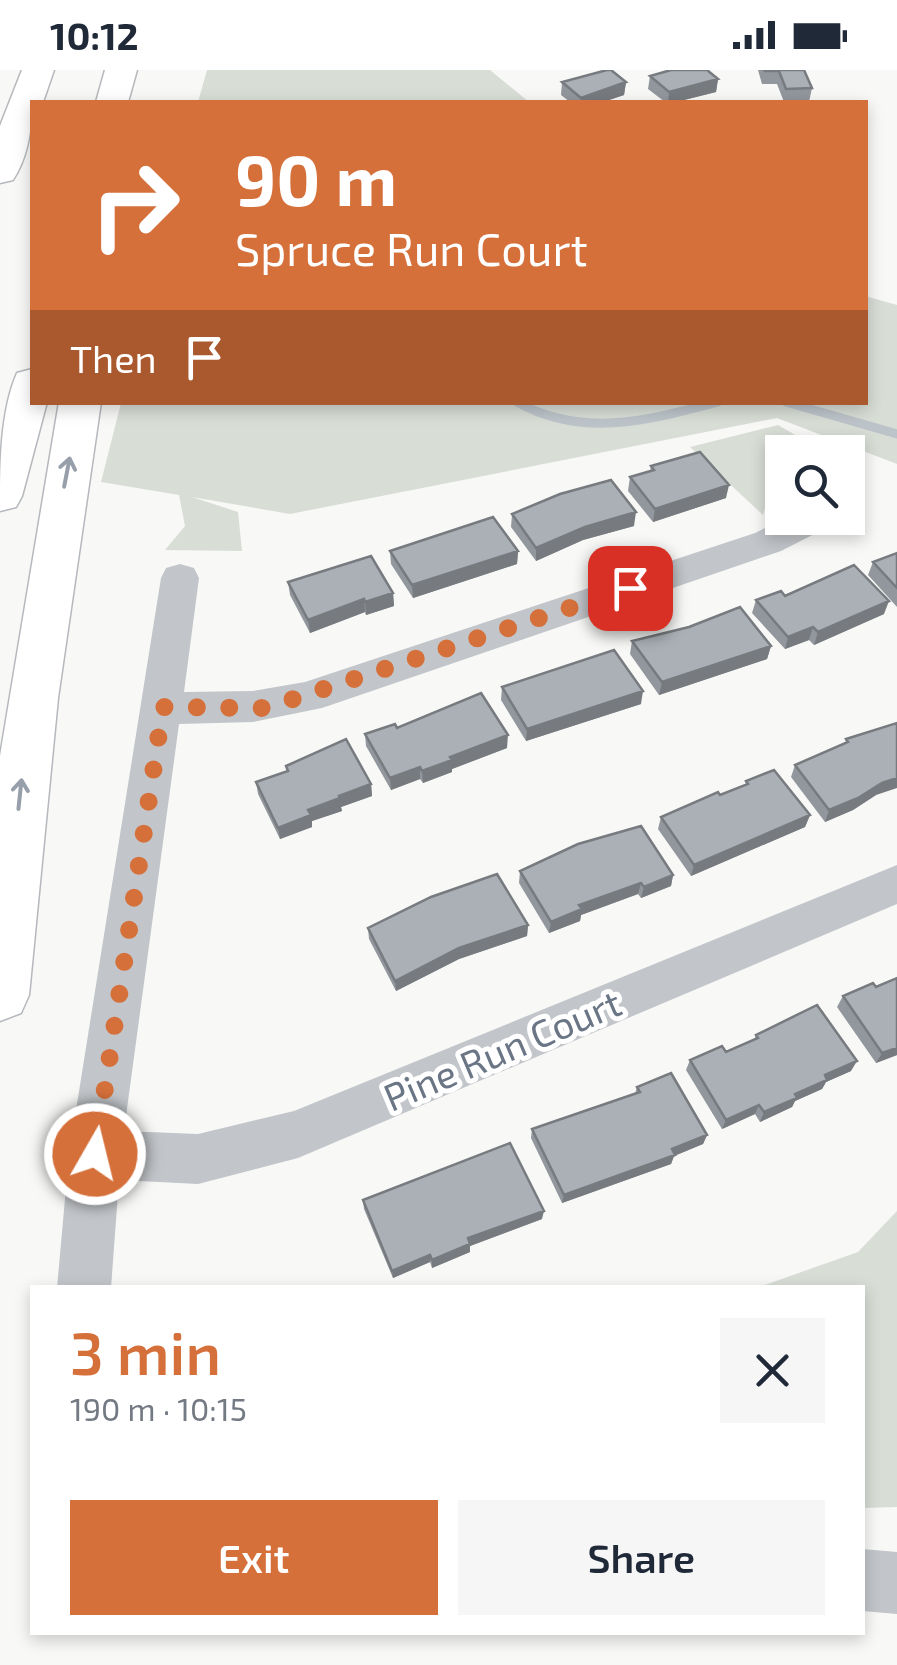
<!DOCTYPE html>
<html lang="en">
<head>
<meta charset="utf-8">
<style>
	body { margin:0; font-family:"Exo 2",sans-serif; background:#f6f6f7; color:#1f2937; height:100vh; display:flex; flex-direction:column; font-size:38px; white-space:nowrap }
	* { box-sizing:border-box; margin:0 }
	p { font-size:32px; color:#747a83 }
	.icon { flex:none; width:55px; height:55px; fill:none; stroke:currentColor; stroke-width:2; stroke-linecap:round; stroke-linejoin:round }
	.map { position:relative; flex:1; overflow:hidden }
	.sheet { position:absolute; left:30px; top:1215px; width:835px; height:350px; display:flex; flex-direction:column; background:#fff; border-radius:0px; box-shadow:0 5px 15px #0003 }
	.sheet>* { flex:none }
	.hud { position:absolute; left:30px; top:30px; width:838px; height:305px; border-radius:0px; box-shadow:0 5px 15px #0003; background:#d5703a; color:#fff; overflow:hidden }
	.fabs { position:absolute; left:765px; top:365px; display:grid; gap:20px }
	.fabs a { display:grid; place-items:center; width:100px; height:100px; border-radius:0px; background:#fff; box-shadow:0 5px 15px #0003; font-size:50px }
	.pin { position:absolute; display:grid; place-items:center; width:85px; height:85px; color:#fff; margin:-42px; border-radius:20px; box-shadow:0 5px 15px #0006 }
	.me { position:absolute; width:110px; margin:-55px; rotate:8deg; stroke-linejoin:round; filter:drop-shadow(0 0 8px #0008) }
	.turn { display:flex; align-items:center; gap:35px; height:210px; padding:0 40px; font-size:45px }
	.turn .icon { width:130px; height:130px; stroke-width:2.5 }
	.turn b { display:block; font-size:70px; line-height:85px }
	.then { display:flex; align-items:center; height:95px; padding:0 40px; background:#0003; gap:20px; font-size:38px }
	.round { display:grid; place-items:center; flex:none; width:105px; height:105px; border-radius:0px; background:#f6f6f7 }
	.head { display:flex; align-items:center; justify-content:space-between; height:170px; padding:0 40px }
	h1 { font-size:60px; font-weight:600; line-height:75px; color:#d5703a }
	.button { display:flex; gap:20px; margin-top:auto; padding:20px 40px }
	.button a { flex:1; height:115px; border-radius:0px; background:#d5703a; color:#fff; font-size:40px; font-weight:600; line-height:115px; text-align:center }
	.button a+a { background:#f6f6f7; color:#1f2937 }
	.status { display:flex; justify-content:space-between; align-items:center; height:70px; padding:0 50px; background:#fff; direction:ltr }
	.status svg { height:28px; fill:currentColor }
	.map>svg:first-child { display:block }
</style>
</head>
<body>
<div class="status"><b>10:12</b><svg viewBox="0 0 49 12"><path d="M0 12V9h3v3zM5 12V6h3v6zM10 12V3h3v9zM15 12V0h3v12zM26 1h20v11H26zM47 4h2v5h-2z"/></svg></div>
<div class="map">
<svg width="897" height="1595" viewBox="0 0 897 1595">
	<rect width="100%" height="100%" fill="#f8f8f6"/>
	<path fill="#d8ddd6" d="M207,0H490L529,32H198Z
		M865,226L897,235V394L777,348L290,444L192,427L238,442L242,481L165,480L185,456L179,425L101,412L121,333L865,332Z
		M778,355L818,378L782,382L763,445L690,377Z
		M897,1141V1437L863,1438L862,1218L759,1217L858,1182Z"/>
	<g fill="none" stroke-linecap="round" stroke-linejoin="round">
		<path stroke="#bcc4ca" stroke-width="9" d="M517,332C583,369 649,350 718,332
			M786,332L897,364"/>
		<g stroke="#b5b8bc" stroke-width="3">
			<path id="highway" d="M22,0H54L43,32H32C32,59 28,87 13,110L0,113V56Z
				M105,0H137L128,32H96Z
				M32,299V332H47L22,426L16,437L0,441C0,396 0,342 17,303Z
				M59,332H101L58,628L29,925L21,943L0,951V686Z"/>
		</g>
		<path fill="#c2c5c9" fill-rule="evenodd" d="M785,448H833L828,457L781,481L322,638L253,652L179,654L124,1061L198,1064L294,1041L897,795V834L298,1088L198,1114L119,1110L111,1218H57L69,1084L161,508L166,498L180,494L194,498L199,508L184,622L253,621L305,612L755,463Z
			M862,1479L897,1482V1544L862,1541Z"/>
		<use href="#highway" fill="#fff" fill-rule="evenodd"/>
	</g>
	<path fill="#92979d" d="M758,0H804L812,18L809,32H784L777,14H762Z
		M650,6L718,9L716,22L676,32H665L648,19Z
		M562,12H626L624,25L603,32H570L561,25Z
		M651,396L726,428L653,452L628,421L630,407L650,401Z
		M512,444L634,456L583,470L536,491L511,457Z
		M390,481H518L517,494L413,528L391,494Z
		M897,483V537L868,505L873,492Z
		M288,512L393,523L394,536L366,545L365,542L310,563L290,525Z
		M785,526L884,544L814,575L809,570L785,579L752,543L756,530Z
		M632,571L771,576L767,589L659,625L630,584Z
		M502,617L641,634L526,671L501,630Z
		M397,658L507,678L452,699V702L423,713L420,709L391,720L366,676L365,664Z
		M846,669L876,725L853,740L825,752L791,707L795,695L845,673Z
		M286,696L371,714L372,726L341,737L342,741L312,751V757L280,769L258,724L256,712L287,701Z
		M746,711L810,745L805,757L691,806L658,759L661,747L745,715Z
		M520,801L673,805L671,816L641,828L638,824L581,845L580,851L549,863L519,813Z
		M528,855L527,866L459,889L396,921L369,869L368,858Z
		M843,926L897,985L876,993L837,937Z
		M756,965L851,1001L826,1012L822,1019L795,1031L792,1037L760,1052L755,1044L722,1059L686,1000L690,990L726,982L754,970Z
		M637,1017L707,1065L703,1074L674,1086L671,1094L562,1133L531,1068L532,1059L635,1024Z
		M363,1130L542,1149L470,1176V1182L432,1198L430,1192L393,1208L364,1139Z"/>
	<path fill="#777b7f" d="M718,9L716,22L676,32H668L669,22Z
		M626,12L624,25L603,32H580L581,28Z
		M729,415L726,428L653,452L655,439Z
		M636,442L634,456L583,470L536,491V478L585,457Z
		M518,481L517,494L413,528L412,515Z
		M393,523L394,536L366,545L365,532Z
		M364,529L365,542L310,563L308,550Z
		M889,531L884,544L814,575L818,562Z
		M813,557L809,570L785,579L788,567Z
		M771,576L767,589L659,625L662,612Z
		M643,621L641,634L526,671L527,659Z
		M508,665L507,678L452,699V702L423,713L422,701L450,687Z
		M420,697V709L391,720L390,708Z
		M897,708V718L876,725L853,740L825,752L829,740L882,713Z
		M371,714L372,726L341,737L342,741L312,751V757L280,769L278,758L308,740L339,726Z
		M810,745L805,757L691,806L694,795Z
		M673,805L671,816L641,828L644,817Z
		M641,813L638,824L581,845L580,851L549,863L551,852L579,835Z
		M528,855L527,866L459,889L396,921L395,911L459,878Z
		M897,978V985L876,993L882,983Z
		M857,991L851,1001L826,1012L822,1019L795,1031L792,1037L760,1052L764,1042L825,1005Z
		M759,1035L755,1044L722,1059L726,1050Z
		M707,1065L703,1074L674,1086L671,1094L562,1133L564,1125Z
		M544,1141L542,1149L470,1176V1182L432,1198V1190L468,1168Z
		M430,1185V1192L393,1208L392,1201Z"/>
	<path fill="#aab0b6" stroke="#777b7f" stroke-width="2.5" d="M607,0H611L626,12L581,28L562,12Z
		M671,0H707L718,9L669,22L650,6Z
		M764,0H804L812,18L786,19L779,1H765Z
		M700,382L729,415L655,439L630,407L654,400L651,396Z
		M611,410L636,442L585,457L536,478L512,444L560,424Z
		M493,447L518,481L412,515L390,481Z
		M897,483V518L873,492Z
		M371,486L393,523L365,532L364,529L308,550L288,512Z
		M854,495L889,531L818,562L813,557L788,567L756,530L781,521L785,526Z
		M740,537L771,576L662,612L632,571L689,557Z
		M614,580L643,621L527,659L502,617Z
		M481,623L508,665L450,687L452,690L422,701L420,697L390,708L365,664L395,654L397,658Z
		M897,653V708L882,713L858,728L829,740L795,695L848,672L846,669Z
		M346,669L371,714L339,726L340,728L308,740L311,745L278,758L256,712L288,701L286,696Z
		M774,700L810,745L694,795L661,747L718,722L720,725L748,714L746,711Z
		M641,756L673,805L644,817L641,813L579,835L582,839L551,852L520,801L578,774Z
		M497,804L528,855L459,878L395,911L368,858L431,827Z
		M897,908V978L882,983L843,926L873,913L876,917Z
		M817,935L857,991L825,1005L827,1010L795,1024L797,1028L764,1042L759,1035L726,1050L690,990L722,976L726,982L758,968L756,965Z
		M671,1003L707,1065L672,1079L675,1085L564,1125L532,1059L640,1022L637,1017Z
		M510,1073L544,1141L468,1168L470,1174L432,1190L430,1185L392,1201L363,1130Z"/>
	<defs><path id="oneway-shaft" d="M-6 0H5M1.5-3L5.5 0L1.5 3" fill="none" stroke-width="1.6" stroke-linecap="round" stroke-linejoin="round" transform="scale(2.5)"/></defs>
	<g stroke="#979faa">
		<use href="#oneway-shaft" transform="translate(67 402) rotate(-79)"/>
		<use href="#oneway-shaft" transform="translate(20 724) rotate(-84)"/>
	</g>
	<g fill="none" stroke-linecap="round" stroke-linejoin="round">
		<path stroke="#d5703a" stroke-width="18" stroke-dasharray="0 32.4" d="M95,1084L163,637L266,638L630,518"/>
	</g>
	<g text-anchor="middle" dominant-baseline="central" stroke-width="10" stroke-linejoin="round" paint-order="stroke">
		<g font-size="38" fill="#6a7685" stroke="#fff">
			<text transform="translate(502 979) rotate(-23)">Pine Run Court</text>
		</g>
	</g>
</svg>
<div class="fabs">
<a><svg class="icon" aria-label="search" viewBox="0 0 24 24"><circle cx="10" cy="10" r="6"/><path d="M15 15l6 6"/></svg></a>
</div>
<div class="pin" style="left:630px;top:518px;background:#d93025"><svg class="icon" aria-label="arrive" viewBox="0 0 24 24"><path d="M6 21V4h12l-3 4 3 4H6"/></svg></div>
<svg class="me" style="left:95px;top:1084px" viewBox="-20 -20 40 40"><circle r="17" fill="#d5703a" stroke="#fff" stroke-width="3"/><path d="M0-11L8 9 0 5-8 9z" fill="#fff"/></svg>
<div class="hud">
<div class="turn"><svg class="icon" aria-label="right" viewBox="0 0 24 24"><path d="M7 20v-9h11M14 6l5 5-5 5"/></svg><div><b>90 m</b>Spruce Run Court</div></div>
<div class="then">Then<svg class="icon" aria-label="arrive" viewBox="0 0 24 24"><path d="M6 21V4h12l-3 4 3 4H6"/></svg></div>
</div>
<section class="sheet">
<div class="head"><div><h1>3 min</h1><p>190 m · 10:15</p></div><a class="round"><svg class="icon" aria-label="close" viewBox="0 0 24 24"><path d="M6 6l12 12M18 6L6 18"/></svg></a></div>
<div class="button"><a>Exit</a><a>Share</a></div>
</section>
</div>
</body>
</html>
